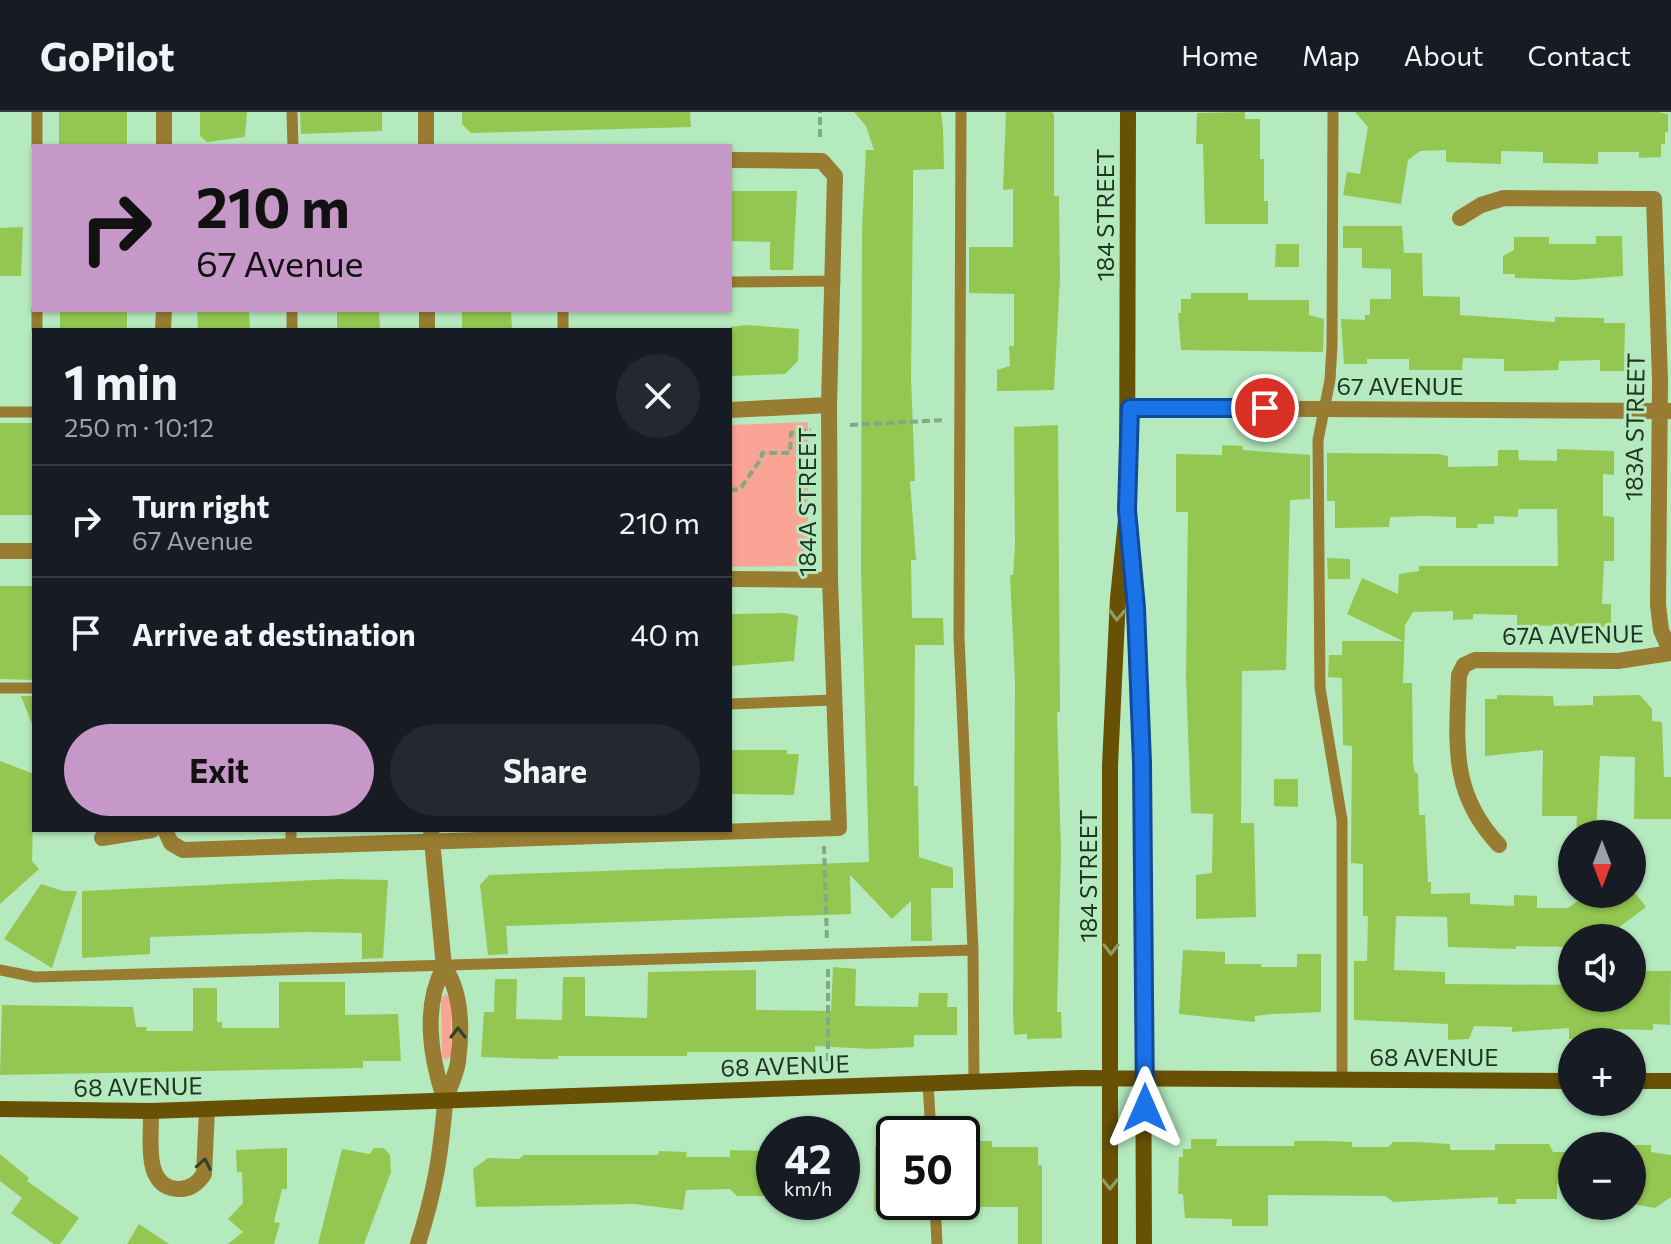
<!DOCTYPE html>
<html lang="en">
<head>
<meta charset="utf-8">
<style>
	body { margin:0; font-family:Commissioner,sans-serif; background:#242831; color:#f1f3f6; height:100vh; display:flex; flex-direction:column; font-size:30px; white-space:nowrap }
	* { box-sizing:border-box; margin:0 }
	p { font-size:26px; color:#9ea1a6 }
	.icon { flex:none; width:44px; height:44px; fill:none; stroke:currentColor; stroke-width:2; stroke-linecap:round; stroke-linejoin:round }
	.map { position:relative; flex:1; overflow:hidden }
	.panel { position:absolute; left:32px; top:216px; width:700px; height:504px; display:flex; flex-direction:column; background:#171b24; border-radius:0px; box-shadow:0 2px 6px #0004 }
	.panel>* { flex:none }
	.top-card { position:absolute; left:32px; top:32px; width:700px; height:168px; border-radius:0px; box-shadow:0 2px 6px #0004; background:#c598c7; color:#111; overflow:hidden }
	.needle { width:52px; rotate:180deg }
	.fabs { position:absolute; left:1558px; top:708px; display:grid; gap:16px }
	.fabs a { display:grid; place-items:center; width:88px; height:88px; border-radius:50%; background:#171b24; box-shadow:0 2px 6px #0004; font-size:40px }
	.speed { position:absolute; left:756px; top:1004px; display:flex; gap:16px; font-size:40px; font-weight:700; text-align:center }
	.speed>* { display:grid; place-content:center; width:104px; height:104px; border-radius:50%; background:#171b24; box-shadow:0 2px 6px #0004; line-height:1 }
	.speed small { font-size:20px; font-weight:400 }
	.speed .limit { border:4px solid #111; border-radius:12px; background:#fff; color:#111 }
	.pin { position:absolute; display:grid; place-items:center; width:68px; height:68px; color:#fff; margin:-34px; border:4px solid #fff; border-radius:50%; box-shadow:0 2px 8px #0007 }
	.me { position:absolute; width:88px; margin:-44px; rotate:0deg; stroke-linejoin:round; filter:drop-shadow(0 0 6px #0008) }
	.turn { display:flex; align-items:center; gap:28px; height:168px; padding:0 32px; font-size:36px }
	.turn .icon { width:104px; height:104px; stroke-width:2.5 }
	.turn b { display:block; font-size:56px; line-height:68px }
	.round { display:grid; place-items:center; flex:none; width:84px; height:84px; border-radius:42px; background:#242831 }
	.headline { display:flex; align-items:center; justify-content:space-between; height:136px; padding:0 32px }
	h1 { font-size:48px; font-weight:700; line-height:60px }
	.button { display:flex; gap:16px; margin-top:auto; padding:16px 32px }
	.button a { flex:1; height:92px; border-radius:48px; background:#c598c7; color:#111; font-size:32px; font-weight:700; line-height:92px; text-align:center }
	.button a+a { background:#242831; color:#f1f3f6 }
	ul { padding:0; list-style:none }
	li { display:flex; align-items:center; gap:24px; height:112px; padding:0 32px; border-top:2px solid #363941 }
	li div { flex:1 }
	li b { display:block; font-size:30px }
	li em { font-style:normal }
	header { display:flex; align-items:center; gap:48px; box-sizing:border-box; height:112px; padding:0 40px; background:#171b24; border-bottom:2px solid #363941 }
	header strong { font-size:38px }
	nav { display:flex; gap:44px; margin-inline-start:auto; font-size:28px }
	.map>svg:first-child { display:block }
</style>
</head>
<body>
<header>
<strong>GoPilot</strong>
<nav><a>Home</a><a>Map</a><a>About</a><a>Contact</a></nav>
</header>
<div class="map">
<svg width="1671" height="1132" viewBox="0 0 1671 1132">
	<rect width="100%" height="100%" fill="#b5eabe"/>
	<path fill="#faa496" d="M808,310V454L730,455V313Z
		M445,882L451,885V944L446,948L442,944L441,887Z"/>
	<path fill="#94c751" d="M59,0H127V32L59,33Z
		M200,0H247L245,25L207,30L200,24Z
		M300,0H382V19L301,22Z
		M462,0H690L691,15L471,21L462,12Z
		M854,0H941L943,16L944,57L913,58V86L911,266L915,369H910L916,448H911L912,506H943L944,533H915L914,674H918L919,745L953,756V776H931L932,829H911V789L892,807L850,763L851,802L506,814L508,842L488,843L480,773L489,763L869,750L861,458L862,118L866,38H874L866,14Z
		M1006,0H1052L1054,3V84H1059L1060,166L1054,278L997,279V258L1010,254L1009,234H1014V182L969,181V135H1013V77L1003,78Z
		M1245,0V7H1260V47H1264V89H1268V112H1205L1203,32H1196L1197,1Z
		M1355,0H1658L1668,2V20H1665V32H1661V45L1639,46V40H1598V52L1543,51V40L1501,39V52L1446,50V38L1420,39L1408,48L1401,92L1343,83L1347,60L1360,62L1368,15Z
		M730,79H797L793,158H770V130L730,129Z
		M1343,114H1402L1404,141H1422L1423,184L1460,185V203L1555,210V205L1604,206V211H1625L1624,259H1600V248L1559,249L1558,258L1524,259H1504V247L1463,246L1462,258H1409V247H1367V252H1344L1341,207L1365,208V203H1370V187H1391V157L1362,156V136H1343Z
		M23,115L21,164H0V116Z
		M1596,124H1622L1623,164L1574,168L1515,166V162H1503V144L1514,138V125H1549V132H1596Z
		M1276,132H1299V155H1275Z
		M1191,181H1248V188H1309V203L1324,207L1323,240L1181,238L1178,201H1181V187H1191Z
		M60,198H127V218H60Z
		M197,198H249L250,218H198Z
		M337,198H379L380,218H337Z
		M511,199L512,218H462V200Z
		M747,213L799,217L798,249L785,262L730,264V215Z
		M0,311H34V403H0Z
		M1058,313L1060,600H1057L1061,740L1057,900H1061L1062,926L1027,927V922L1014,923L1013,899L1015,570L1010,463H1013L1015,434L1014,315Z
		M1222,333L1243,334V338L1310,343V387L1290,388L1286,558L1242,559L1241,711H1254L1256,805L1196,807V763L1212,761L1213,702L1191,701L1186,565L1188,400H1176V342L1222,343Z
		M1557,337L1614,339V363L1603,362V404L1614,405V449H1604L1602,492H1611V515L1517,513V503L1473,502V507L1453,508V499L1413,500L1405,513L1403,571H1412L1413,650L1415,661H1418L1419,703H1425L1428,770H1431V782L1470,781V792L1514,794V783L1537,784V796H1568L1587,782H1636L1646,795L1605,826H1572V835L1516,834V837L1448,835L1447,805L1396,804L1394,858L1445,860V872L1572,873V886H1635L1636,859H1671L1670,913L1653,912V918L1608,917V928L1569,927V916L1512,920V915L1474,914L1469,927L1448,928V912L1354,908V849H1367L1368,804H1363V752L1351,751L1352,634L1343,633L1342,566L1328,565L1329,543H1342V529H1403L1347,502L1362,466L1398,482L1399,462L1419,459V454H1558L1557,397H1518V405L1494,404V412H1477L1478,416H1456V405L1424,404L1390,405L1389,415L1335,416V389H1327V341L1437,342L1448,344V355L1498,354V338H1518L1519,348L1557,349Z
		M1327,446L1350,447V467H1328Z
		M0,474H34V568L0,567Z
		M785,501L798,504L794,549L730,554V502Z
		M1497,583L1553,584L1554,594L1593,593V584L1640,583L1652,597V609L1662,610L1664,665H1671V707H1634L1635,645L1600,644L1596,722H1576L1577,704H1542L1543,638L1485,644V587H1497Z
		M21,584H34V615H33Z
		M730,638H787V642H799L794,683L730,682Z
		M0,649L34,662L32,749L39,757L0,792Z
		M1274,667H1298V695L1274,694Z
		M337,767L388,768L383,846L362,847V821L306,820L150,825V842L82,846V779Z
		M41,772L63,779H77L52,856L4,827Z
		M1183,838L1225,840V852H1261V855H1297V842H1321V900L1273,902L1255,904V910L1179,902Z
		M833,855L856,857L855,894L918,895L919,881H948L947,895H957V923H914V935L871,937L815,934V940H687V944H558V947H539L481,945L484,900H494L495,867H517L516,907L562,908L563,865H585V904L647,906L648,860L756,858V898L831,899Z
		M279,870H345V903L398,902L401,949H363V956L0,963L2,893L133,895L136,915H147L146,919H193V876H217V910H222V916H279Z
		M1191,1027H1217L1216,1034H1294V1029H1329L1352,1030V1035H1388L1393,1030H1416L1450,1032V1038H1495V1032H1549L1553,1040H1568V1079L1557,1071V1087H1516V1092H1498V1085L1393,1090L1386,1084L1268,1083V1114H1232V1107L1185,1106L1183,1082H1178L1179,1045H1183V1037H1191Z
		M970,1029H992V1035H1038V1053H1042V1132H1018V1095H962V1035L970,1033Z
		M1632,1033H1651V1040L1671,1043V1085L1655,1096L1632,1092Z
		M875,1034H894V1100L874,1099Z
		M287,1036V1077H282L274,1110L280,1111L274,1132H228L243,1120L228,1107L243,1091L242,1060H237L236,1038Z
		M374,1036H384L390,1043L391,1060L364,1132H318L342,1037L370,1042Z
		M730,1038L768,1039V1045H774V1084H737L730,1077L686,1078L683,1098L634,1092L476,1095L473,1057L488,1046L519,1047L524,1043H658L659,1039L687,1040L686,1045H730Z
		M0,1042L29,1066L27,1069L79,1106L60,1132H54L11,1101L22,1086L0,1069Z
		M139,1112L169,1132H127Z"/>
	<g fill="none" stroke-linecap="round" stroke-linejoin="round">
		<path stroke="#7fa987" stroke-width="4" stroke-dasharray="8 4" stroke-linecap="butt" d="M820,25V0
			M850,313L945,308
			M730,378L740,377L761,347L762,341H790L791,321L811,318
			M824,734L827,829
			M828,949V856"/>
		<path stroke="#977c32" stroke-width="11" d="M37,0V34
			M292,0L293,34
			M961,0L959,526L973,838L974,970
			M1333,0L1332,234L1330,268L1318,328L1320,576L1342,708V967
			M730,170L835,169
			M37,198V218
			M563,198V218
			M292,218V198
			M0,300H34
			M0,576H34
			M730,592L834,588
			M291,718V735
			M0,858L35,865L973,838
			M928,971L931,1022
			M935,1090L937,1132"/>
		<path stroke="#977c32" stroke-width="16" d="M164,0V34
			M426,34V0
			M1460,106L1481,93L1504,86L1654,87L1660,268L1658,493L1661,518L1671,541
			M427,198V218
			M163,218L164,198
			M1130,296L1671,299
			M730,298L829,293
			M0,439H34
			M730,467L830,468
			M165,718L171,731L183,738L839,716L830,468L829,293L835,64L822,49L730,48
			M431,718L444,855
			M102,726L152,718
			M1499,733C1449,680 1457,630 1459,563L1464,553L1475,548L1618,549L1671,541
			M444,855C422,895 431,947 445,989
			M151,999C152,1024 142,1074 177,1077C189,1078 198,1071 204,1062L207,997
			M418,1132C435,1078 440,1047 445,992C447,978 456,965 458,950C462,919 462,880 444,855"/>
		<path stroke="#685105" stroke-width="16" d="M1131,435L1142,651L1144,1132
			M1632,969H1671
			M0,997L151,999L1079,966L1572,969
			M1110,1132V653L1118,486L1127,398L1128,0"/>
	</g>
	<defs><path id="oneway-chevron" d="M-2-3.5L2.5 0L-2 3.5" fill="none" stroke-width="1.6" stroke-linecap="round" stroke-linejoin="round" transform="scale(2)"/></defs>
	<g stroke="#8e9e62">
		<use href="#oneway-chevron" transform="translate(1117 503) rotate(92)"/>
		<use href="#oneway-chevron" transform="translate(1111 837) rotate(90)"/>
		<use href="#oneway-chevron" transform="translate(1110 1072) rotate(90)"/>
	</g>
	<g stroke="#364225">
		<use href="#oneway-chevron" transform="translate(458 921) rotate(-90)"/>
		<use href="#oneway-chevron" transform="translate(204 1052) rotate(-79)"/>
	</g>
	<g fill="none" stroke-linecap="round" stroke-linejoin="round">
		<g stroke="#114b97" stroke-width="20">
			<path id="route" d="M1145,996L1142,651L1136,496L1127,398L1130,296H1265"/>
		</g>
		<use href="#route" stroke="#1a73e8" stroke-width="14"/>
	</g>
	<g text-anchor="middle" dominant-baseline="central" stroke-width="6" stroke-linejoin="round" paint-order="stroke">
		<g font-size="24" fill="#1e3322" stroke="#b5eabe">
			<text transform="translate(1104 103) rotate(-90)">184 STREET</text>
			<text x="1400" y="273">67 AVENUE</text>
			<text transform="translate(1634 315) rotate(-89)">183A STREET</text>
			<text transform="translate(806 390) rotate(-90)">184A STREET</text>
			<text transform="translate(1573 522) rotate(-1)">67A AVENUE</text>
			<text transform="translate(1087 764) rotate(-90)">184 STREET</text>
			<text x="1434" y="944">68 AVENUE</text>
			<text transform="translate(785 953) rotate(-2)">68 AVENUE</text>
			<text transform="translate(138 974) rotate(-1)">68 AVENUE</text>
		</g>
	</g>
</svg>
<div class="fabs">
<a><svg class="needle" viewBox="-14 -14 28 28"><path d="M0-13l5 13h-10z" fill="#e53935"/><path d="M0 13l5-13h-10z" fill="#9ea1a6"/></svg></a>
<a><svg class="icon" aria-label="sound" viewBox="0 0 24 24"><path d="M4 9h4l5-4v14l-5-4H4zM17 9q2 3 0 6"/></svg></a>
<a>+</a>
<a>−</a>
</div>
<div class="speed"><div>42<small>km/h</small></div><div class="limit">50</div></div>
<div class="pin" style="left:1265px;top:296px;background:#d93025"><svg class="icon" aria-label="arrive" viewBox="0 0 24 24"><path d="M6 21V4h12l-3 4 3 4H6"/></svg></div>
<svg class="me" style="left:1145px;top:996px" viewBox="-20 -20 40 40"><path d="M0-17L14 15 0 8-14 15z" fill="#1a73e8" stroke="#fff" stroke-width="4"/></svg>
<div class="top-card">
<div class="turn"><svg class="icon" aria-label="right" viewBox="0 0 24 24"><path d="M7 20v-9h11M14 6l5 5-5 5"/></svg><div><b>210 m</b>67 Avenue</div></div>
</div>
<section class="panel">
<div class="headline"><div><h1>1 min</h1><p>250 m · 10:12</p></div><a class="round"><svg class="icon" aria-label="close" viewBox="0 0 24 24"><path d="M6 6l12 12M18 6L6 18"/></svg></a></div>
<ul>
<li><svg class="icon" aria-label="right" viewBox="0 0 24 24"><path d="M7 20v-9h11M14 6l5 5-5 5"/></svg><div><b>Turn right</b><p>67 Avenue</p></div><em>210 m</em></li>
<li><svg class="icon" aria-label="arrive" viewBox="0 0 24 24"><path d="M6 21V4h12l-3 4 3 4H6"/></svg><div><b>Arrive at destination</b></div><em>40 m</em></li>
</ul>
<div class="button"><a>Exit</a><a>Share</a></div>
</section>
</div>
</body>
</html>
